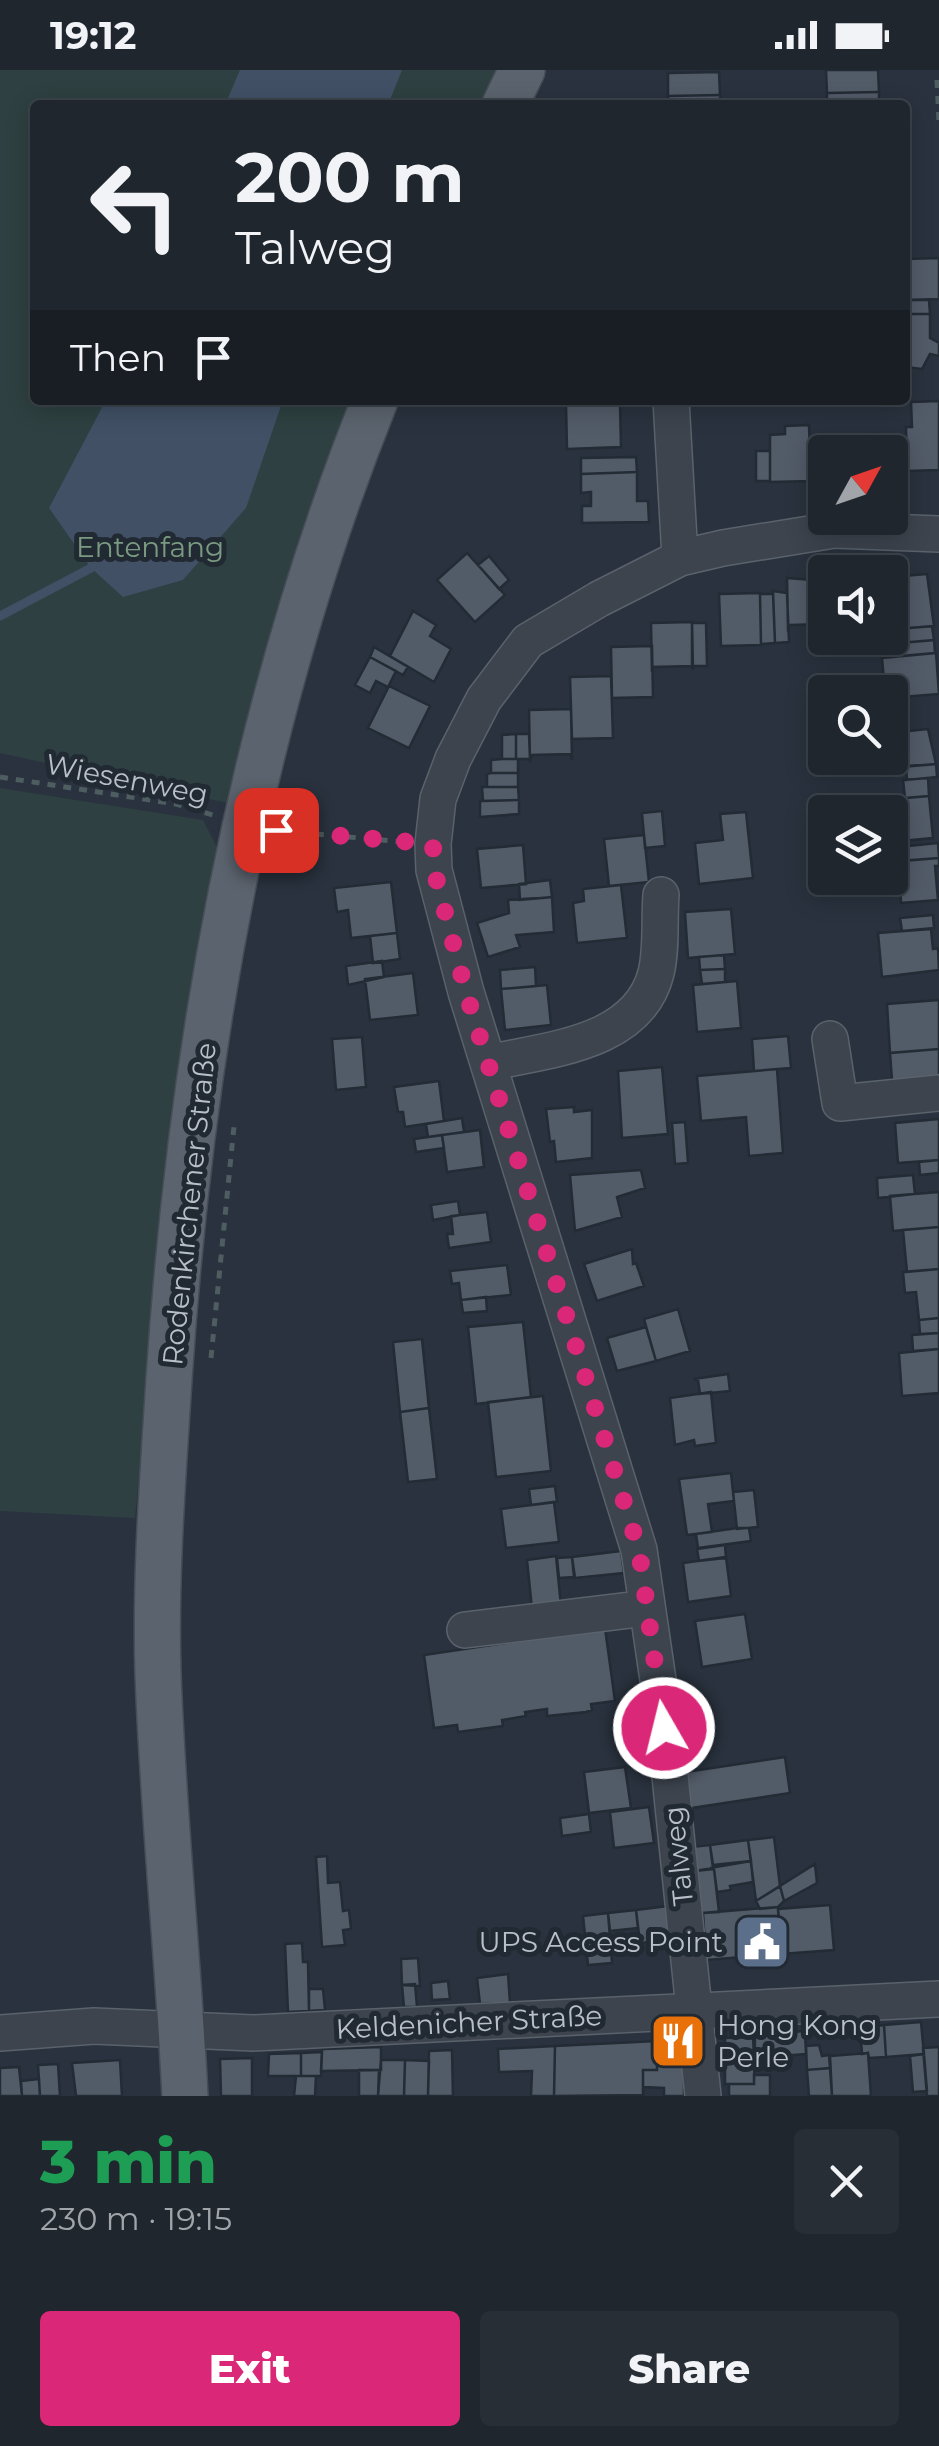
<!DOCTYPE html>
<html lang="en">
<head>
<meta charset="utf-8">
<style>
	body { margin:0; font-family:Montserrat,sans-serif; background:#272e36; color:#f1f3f6; height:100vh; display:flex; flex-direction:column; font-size:38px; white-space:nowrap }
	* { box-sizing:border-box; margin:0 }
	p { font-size:32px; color:#a1a5aa }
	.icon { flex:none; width:55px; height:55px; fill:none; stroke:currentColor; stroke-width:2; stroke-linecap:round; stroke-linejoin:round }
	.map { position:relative; height:2026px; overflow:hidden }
	.details { display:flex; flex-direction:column; background:#1f262e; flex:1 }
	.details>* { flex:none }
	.guide { position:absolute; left:30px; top:30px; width:880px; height:305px; border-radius:10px; box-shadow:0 5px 25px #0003,0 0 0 2px #3c434a; background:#1f262e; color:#f1f3f6; overflow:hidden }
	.needle { width:65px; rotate:50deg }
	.tools { position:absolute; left:808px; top:365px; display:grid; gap:20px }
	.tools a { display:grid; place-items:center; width:100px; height:100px; border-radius:10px; background:#1f262e; box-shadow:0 5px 25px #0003,0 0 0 2px #3c434a; font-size:50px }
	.pin { position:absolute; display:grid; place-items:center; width:85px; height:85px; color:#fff; margin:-42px; border-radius:20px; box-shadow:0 5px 15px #0006 }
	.me { position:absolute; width:110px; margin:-55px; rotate:352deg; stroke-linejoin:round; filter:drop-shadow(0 0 8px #0008) }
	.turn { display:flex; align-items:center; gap:35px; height:210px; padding:0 40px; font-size:45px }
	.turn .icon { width:130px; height:130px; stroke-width:2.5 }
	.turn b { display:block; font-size:70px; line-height:85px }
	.then { display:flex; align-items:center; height:95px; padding:0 40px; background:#0003; gap:20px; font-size:38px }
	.round { display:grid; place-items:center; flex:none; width:105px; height:105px; border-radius:10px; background:#272e36 }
	.overview { display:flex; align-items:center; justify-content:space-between; height:170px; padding:0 40px }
	h1 { font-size:60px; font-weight:800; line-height:75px; color:#1e9e55 }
	.button { display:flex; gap:20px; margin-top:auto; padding:20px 40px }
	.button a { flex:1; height:115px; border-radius:10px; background:#db2777; color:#fff; font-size:40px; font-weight:800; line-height:115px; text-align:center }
	.button a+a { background:#272e36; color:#f1f3f6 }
	.status { display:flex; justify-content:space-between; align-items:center; height:70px; padding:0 50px; background:#1f262e; direction:ltr }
	.status svg { height:28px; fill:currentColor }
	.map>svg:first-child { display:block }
</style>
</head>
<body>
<div class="status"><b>19:12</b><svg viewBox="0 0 49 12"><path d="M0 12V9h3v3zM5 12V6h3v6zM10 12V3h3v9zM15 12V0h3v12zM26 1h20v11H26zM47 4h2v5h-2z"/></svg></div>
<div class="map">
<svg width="939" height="2026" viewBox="0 0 939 2026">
	<rect width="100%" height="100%" fill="#29323e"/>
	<path fill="#2e4041" d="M0,0H503L486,35H35V330H356L232,734L0,683Z
		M0,718L203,750L219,781L205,838L171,1072L135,1448L0,1441Z"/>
	<path fill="#415065" d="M240,0H402L388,35H225Z
		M106,330H283L246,438L183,510L123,527L91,498L49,438Z"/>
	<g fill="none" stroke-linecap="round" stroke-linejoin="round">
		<path stroke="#415065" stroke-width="9" d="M0,546L91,498L95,489"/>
	</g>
	<path fill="#525b68" stroke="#232b35" stroke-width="2.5" d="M826,0H878L879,22L827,23Z
		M719,2L720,25L668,26V3Z
		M879,22V35H827V23Z
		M720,25V35H669L668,26Z
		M939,188V229L905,230V189Z
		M905,230H929L930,244H905Z
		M905,244H930V268L939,273V286L930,284L922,299L905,297Z
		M939,331V400L907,401L906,357H912L911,332Z
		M620,334L621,377L567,379L566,335Z
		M809,355L811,411L770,412V365L785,364V356Z
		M878,364L879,382H839V365Z
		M892,371H905L906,400L893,401Z
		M756,381H770V411H756Z
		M636,387L637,402L581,404V388Z
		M637,402V431H648L649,452L582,453V436H591V422L581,423V404Z
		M467,483L505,525L475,552L437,510Z
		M489,486L509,510L499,519L478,495Z
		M927,504L934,556L896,559L894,530L890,531V507Z
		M787,508L825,511V554L790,555L788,558Z
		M773,521L787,523L789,572L775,573Z
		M719,524L760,523L761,575L721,576Z
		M760,524H773L775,573L761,574Z
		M413,541L436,555L430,566L451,579L434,612L390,586Z
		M692,552L693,600L692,596L653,597L652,602L651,553Z
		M692,553H706L707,596H692Z
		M932,556L934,570L900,573L899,559Z
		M934,570L935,583L901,586L900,573Z
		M652,576L653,627L612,628L611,577Z
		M374,577L408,597L403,605L370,587Z
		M936,583L939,624L890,628V622H885L882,588Z
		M370,587L396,601L388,617L376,611L370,623L355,615Z
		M611,606L613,668L572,669L570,607Z
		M389,616L430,636L409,678L368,658Z
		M571,639L572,690L570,684L532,685L530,692L529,640Z
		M899,655L900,662L928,659L936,694L876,699L875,688H890V656Z
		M516,664V689H502V665Z
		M516,664H529L530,689H516Z
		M502,689H518V703H491V690Z
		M936,694L937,707L907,710L906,696Z
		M491,703H518V717H487V704Z
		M928,708L929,726L905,728L903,710Z
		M482,717H518L519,730L483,731Z
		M929,726L933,768L890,772V742H874L873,731Z
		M519,730V744L480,747V731Z
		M662,741L665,776L645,778L642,743Z
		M746,742L753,808L699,814L695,773L723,770L720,744Z
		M644,765L649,812L609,816L604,769Z
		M938,773L939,788L899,791L898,777Z
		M523,775L526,814L481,818L477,779Z
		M939,788V796H935L938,830L901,833L900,814L875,816V808H890V792Z
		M550,810L552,827L520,830L519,814Z
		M391,812L397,863L351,868L348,840L337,842L334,818Z
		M621,815L627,868L577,873L573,833L584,831L583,819Z
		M552,827L554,862L516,865L520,877L488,887L477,853L509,843L508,830Z
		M731,839L735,884L688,888L685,842Z
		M933,845L934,858L902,861L900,848Z
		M931,859L933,879L938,878L939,900L882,907L878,863Z
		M397,863L400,889L373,893L370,866Z
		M724,885L725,899L700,900L699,887Z
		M382,891L384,907L348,915L346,896Z
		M535,897L536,916L501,919L500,900Z
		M725,899V912L702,914L700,900Z
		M413,903L418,945L370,950L365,909Z
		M737,911L741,958L697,962L693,915Z
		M547,915L551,955L505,960L501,919Z
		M939,930V979L890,983L887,934Z
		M788,966L791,998L754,1001L752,969Z
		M362,967L366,1017L336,1020L332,969Z
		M939,979V1020L893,1023L890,983Z
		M662,997L668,1064L622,1068L618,1001Z
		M777,999L783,1083L749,1086L746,1047L701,1051L697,1006Z
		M439,1011L444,1051L405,1057L403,1042H398L394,1017Z
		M574,1037V1042L592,1040V1088L556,1092L554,1071L550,1072L546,1039Z
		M462,1048L464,1062L428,1067L426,1054Z
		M939,1049V1090L898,1093L895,1053Z
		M685,1052L688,1093L675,1094L672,1053Z
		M480,1060L484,1097L447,1102L442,1065Z
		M442,1065L444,1078L416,1082L414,1069Z
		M939,1090V1103L920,1105L919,1092Z
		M641,1100L645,1118L617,1127L622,1147L575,1161L570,1105Z
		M913,1105L915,1124L878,1128L877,1108Z
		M939,1122V1157L893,1161L890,1126Z
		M458,1131L460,1145L433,1150L431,1135Z
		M487,1142L491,1172L449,1178L447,1164H453L451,1146Z
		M939,1157V1199L907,1202L903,1160Z
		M632,1179L633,1194L636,1193L644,1216L597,1231L584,1194Z
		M507,1195L511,1225L461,1230L459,1213L452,1214L450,1201Z
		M939,1199V1248L919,1250L916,1222L905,1223L903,1202Z
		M486,1227L487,1241L463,1243L461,1230Z
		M678,1239L690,1281L656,1291L644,1249Z
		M939,1248V1263L920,1264L919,1250Z
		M523,1252L531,1327L476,1334L468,1257Z
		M646,1257L656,1291L617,1301L607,1268Z
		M939,1263V1279L913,1281L912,1265Z
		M422,1269L429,1338L400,1342L393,1272Z
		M939,1279V1323L902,1326L899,1283Z
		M728,1304L730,1321L700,1324L698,1310L694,1309Z
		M711,1322L716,1373L695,1376L694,1370L675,1375L670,1328Z
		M543,1326L551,1401L496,1407L488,1332Z
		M429,1338L437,1409L408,1412L400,1342Z
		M731,1403L734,1431L708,1434L712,1462L687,1465L679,1409Z
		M555,1416L557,1432L531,1435L529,1419Z
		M754,1420L758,1457L737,1459L733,1422Z
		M554,1432L559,1472L506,1478L501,1439Z
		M737,1458H749L751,1471L698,1478L696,1464Z
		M725,1475L726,1488L699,1491L697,1479Z
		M621,1481L624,1503L575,1508L572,1487Z
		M556,1486L561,1536L532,1539L527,1490Z
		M572,1487L574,1507L559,1508L557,1488Z
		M726,1487L731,1526L688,1532L683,1493Z
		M745,1544L752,1589L702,1597L695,1551Z
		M605,1558L615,1631L591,1634L592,1640L586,1642L547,1646V1639L525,1642L526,1646L502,1650L503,1656L458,1662L457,1655L434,1658L424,1585Z
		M785,1687L790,1723L685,1739L679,1703Z
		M625,1697L631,1738L589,1743L584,1702Z
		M649,1737L654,1773L614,1778L610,1742Z
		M589,1744L591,1762L562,1766L560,1748Z
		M774,1767L780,1816L756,1831L748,1770Z
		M748,1770L751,1791L713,1795L710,1775Z
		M710,1775L713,1798L695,1801L691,1777Z
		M327,1786L328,1813L340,1812L343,1841L349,1840L351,1859L343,1860L345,1875L322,1877L316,1787Z
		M751,1791L753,1812L730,1816L731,1820L717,1822L714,1799L710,1798Z
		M815,1794L817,1813L784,1831L780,1816Z
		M714,1799L719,1842L701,1843L695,1801Z
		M780,1816L784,1831L778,1837L760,1839L756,1831Z
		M830,1835L834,1880L781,1884L778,1839Z
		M668,1836L671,1870L640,1873L636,1840Z
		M778,1837L781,1884L706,1890L703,1843Z
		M636,1840L638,1858L610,1861L608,1843Z
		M608,1843L612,1893L588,1895L583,1846Z
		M302,1873L303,1892H308L309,1941L288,1942L285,1874Z
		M418,1888L420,1916L402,1915L401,1889Z
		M508,1904L510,1933L480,1934L477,1908Z
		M448,1911L450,1929L432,1930L431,1913Z
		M415,1914L417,1937H404L402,1915Z
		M309,1919H323L325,1940L309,1941Z
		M921,1952L924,1984L886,1987L884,1955Z
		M884,1955L886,1987L869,1988L868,1983L862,1984L860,1958Z
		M805,1961L806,1984L754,1988L753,1965Z
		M755,1967L754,2014H725V1968Z
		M657,1971H680L684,1976V2026H664V2018L643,2017V2000H657Z
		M657,1971V2000H643V2025L554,2026L555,1976Z
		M819,1975L822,1986L829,1985L830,1998L807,2000L806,1976Z
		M555,1976L554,2026H531L532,2001L499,2002L498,1979Z
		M381,1977V2000L321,2001L322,1979Z
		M939,1977V2026H927L923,1978Z
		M452,1980L453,2026H428L429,1981Z
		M322,1982L321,2006H301V1983Z
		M301,1983V2006H268L269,1984Z
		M868,1983L871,2026H832L830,1986Z
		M924,1984L927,2021L913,2022L910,1986Z
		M252,1988V2026H221L220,1989Z
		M120,1990L122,2026H76L72,1993Z
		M381,1990H405L404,2026H378Z
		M405,1990L429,1991L428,2026H404Z
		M58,1994L60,2026H40L38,1995Z
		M19,1997L22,2026H0V1998Z
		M830,1998L832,2026H809L807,2000Z
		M359,2000H379L378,2026H359Z
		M754,2005H770V2026H729V2014H754Z
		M296,2006H316L315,2026H294Z
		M39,2009L40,2026H22L21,2011Z"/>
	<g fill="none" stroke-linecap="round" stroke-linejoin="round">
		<g stroke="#5a626b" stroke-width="38">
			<path id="minor" d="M671,330L680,488
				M830,969L840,1033L939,1023
				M489,993C549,979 638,974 656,903C662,879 659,850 661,825
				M465,1560L647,1538
				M0,1963L94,1956L253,1963L939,1929
				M703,2026L665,1658L639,1480L466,922L434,800L433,774L438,729L453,689L484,629L528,571L599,529L680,488L723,478L834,460L939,464"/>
		</g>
		<g stroke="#464d57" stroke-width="48">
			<path id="major" d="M505,35L522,0
				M185,2026C178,1885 163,1744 158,1603C155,1505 163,1406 169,1309C191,977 251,639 375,330"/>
		</g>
		<path stroke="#4d5d60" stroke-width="5" stroke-dasharray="8 8" stroke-linecap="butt" d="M937,10L939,53
			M0,707L176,734L213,745
			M284,761L403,772
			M211,1288L234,1056"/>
		<use href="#minor" stroke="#3d444e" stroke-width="35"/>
		<use href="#major" stroke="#5b636e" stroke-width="45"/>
	</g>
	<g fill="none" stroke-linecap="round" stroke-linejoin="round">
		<path stroke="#db2777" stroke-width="18" stroke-dasharray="0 32.4" d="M276,760L433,774L434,800L466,922L639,1480L664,1658"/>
	</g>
	<defs>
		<g id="civic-square" transform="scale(2.875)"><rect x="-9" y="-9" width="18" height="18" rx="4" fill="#5c6f8a" stroke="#212933"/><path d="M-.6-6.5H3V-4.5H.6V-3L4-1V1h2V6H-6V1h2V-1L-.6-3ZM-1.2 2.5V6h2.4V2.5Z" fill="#fff"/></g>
		<g id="restaurant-square" transform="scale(2.875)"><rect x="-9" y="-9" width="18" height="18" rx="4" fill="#e8710a" stroke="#212933"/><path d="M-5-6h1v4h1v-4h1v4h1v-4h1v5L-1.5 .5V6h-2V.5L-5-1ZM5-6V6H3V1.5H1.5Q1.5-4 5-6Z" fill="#fff"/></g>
	</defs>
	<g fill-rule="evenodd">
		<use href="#civic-square" x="762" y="1872"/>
		<use href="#restaurant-square" x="678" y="1971"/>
	</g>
	<g text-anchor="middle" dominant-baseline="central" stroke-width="10" stroke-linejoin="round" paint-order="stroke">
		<g font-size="28" fill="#7a9b82" stroke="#212933">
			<text x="150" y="477">Entenfang</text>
		</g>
		<g font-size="28" fill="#b9bfc8" stroke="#212933">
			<text transform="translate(127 709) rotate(11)">Wiesenweg</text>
			<text transform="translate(189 1134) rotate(-84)">Rodenkirchener Straße</text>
			<text transform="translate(678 1786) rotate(-96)">Talweg</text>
			<text transform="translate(469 1952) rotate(-3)">Keldenicher Straße</text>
		</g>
		<g font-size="28" fill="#b9bfc8" stroke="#212933" text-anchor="end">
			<text x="723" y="1872">UPS Access Point</text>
			<text x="717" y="1955" text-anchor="start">Hong Kong<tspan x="717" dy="32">Perle</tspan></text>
		</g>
	</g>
</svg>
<div class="tools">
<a><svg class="needle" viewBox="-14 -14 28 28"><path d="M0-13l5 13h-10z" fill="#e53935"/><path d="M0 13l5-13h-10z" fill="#a1a5aa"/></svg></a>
<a><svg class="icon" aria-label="sound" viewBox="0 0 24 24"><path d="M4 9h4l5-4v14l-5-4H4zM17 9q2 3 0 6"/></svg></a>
<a><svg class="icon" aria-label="search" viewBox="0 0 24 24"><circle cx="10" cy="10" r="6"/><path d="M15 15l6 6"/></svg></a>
<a><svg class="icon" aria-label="layers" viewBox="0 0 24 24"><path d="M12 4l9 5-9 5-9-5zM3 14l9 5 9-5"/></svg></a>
</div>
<div class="pin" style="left:276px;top:760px;background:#d93025"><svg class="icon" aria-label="arrive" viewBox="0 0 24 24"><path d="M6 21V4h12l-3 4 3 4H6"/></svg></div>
<svg class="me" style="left:664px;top:1658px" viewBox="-20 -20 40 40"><circle r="17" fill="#db2777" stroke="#fff" stroke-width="3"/><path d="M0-11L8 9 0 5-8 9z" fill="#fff"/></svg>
<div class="guide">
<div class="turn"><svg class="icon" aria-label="left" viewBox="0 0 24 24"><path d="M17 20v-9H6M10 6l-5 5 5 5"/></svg><div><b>200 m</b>Talweg</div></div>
<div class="then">Then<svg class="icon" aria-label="arrive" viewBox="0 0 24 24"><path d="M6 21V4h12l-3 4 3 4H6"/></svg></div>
</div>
</div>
<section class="details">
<div class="overview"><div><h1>3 min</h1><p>230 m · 19:15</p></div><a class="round"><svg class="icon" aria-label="close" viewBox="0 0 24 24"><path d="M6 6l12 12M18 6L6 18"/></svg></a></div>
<div class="button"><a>Exit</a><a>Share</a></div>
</section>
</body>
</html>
